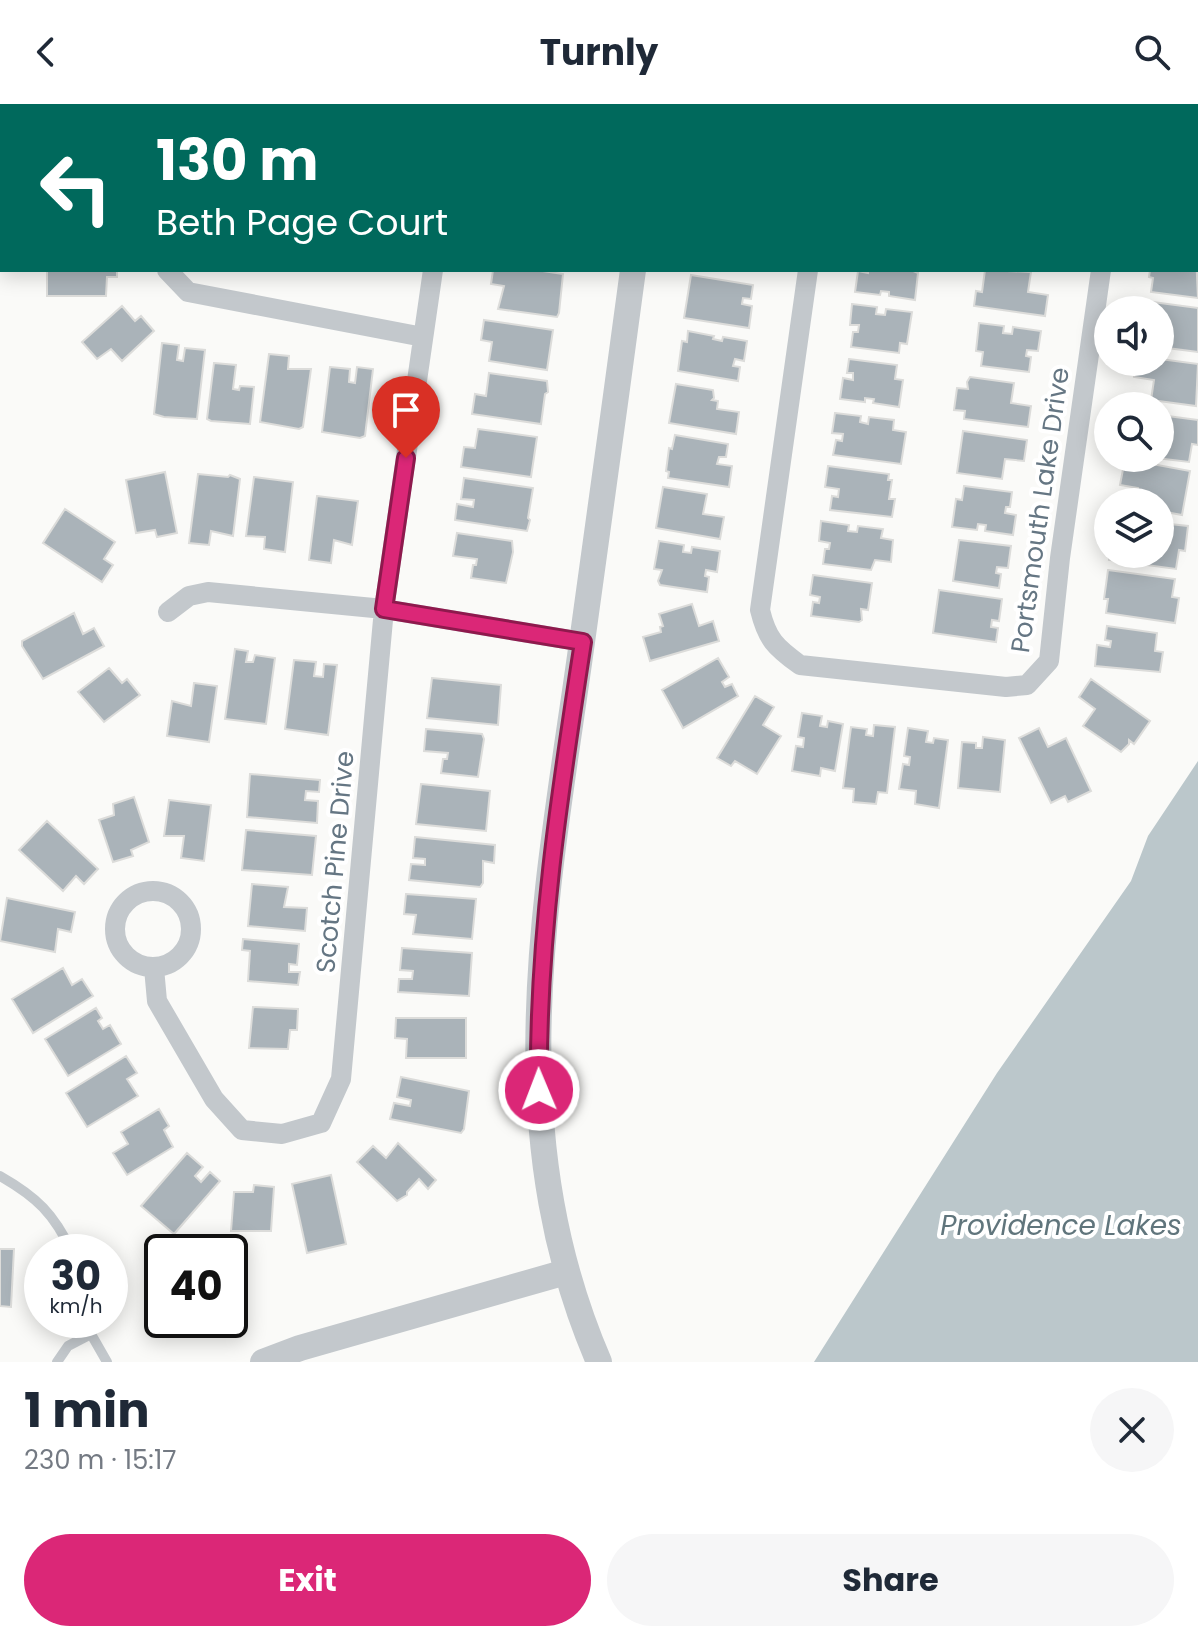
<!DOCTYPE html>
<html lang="en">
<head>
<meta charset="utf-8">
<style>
	body { margin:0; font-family:Poppins,sans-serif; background:#f6f6f7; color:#1f2937; height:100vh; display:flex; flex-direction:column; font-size:30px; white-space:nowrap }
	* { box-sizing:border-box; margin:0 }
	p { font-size:26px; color:#747a83 }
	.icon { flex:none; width:44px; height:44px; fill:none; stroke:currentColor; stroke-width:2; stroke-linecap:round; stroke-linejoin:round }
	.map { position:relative; height:1258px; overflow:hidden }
	.side { display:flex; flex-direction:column; background:#fff; flex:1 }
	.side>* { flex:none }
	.banner { position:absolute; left:0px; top:0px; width:1198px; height:168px; box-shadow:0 4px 20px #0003; background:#00695c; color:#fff; overflow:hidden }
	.buttons { position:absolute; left:1094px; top:192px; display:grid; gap:16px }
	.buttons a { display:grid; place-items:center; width:80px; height:80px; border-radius:50%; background:#fff; box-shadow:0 4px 20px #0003; font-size:40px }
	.speed { position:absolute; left:24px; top:1130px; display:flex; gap:16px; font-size:40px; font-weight:700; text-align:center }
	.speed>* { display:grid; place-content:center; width:104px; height:104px; border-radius:50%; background:#fff; box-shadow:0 4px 20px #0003; line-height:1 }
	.speed small { font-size:20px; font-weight:400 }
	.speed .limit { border:4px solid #111; border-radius:12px; background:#fff; color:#111 }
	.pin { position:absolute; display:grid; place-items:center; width:68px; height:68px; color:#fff; margin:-82px -34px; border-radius:50% 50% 50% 0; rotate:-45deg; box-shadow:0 0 8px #0007 }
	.pin .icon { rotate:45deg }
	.me { position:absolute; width:88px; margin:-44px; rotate:359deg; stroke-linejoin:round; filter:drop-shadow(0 0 6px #0008) }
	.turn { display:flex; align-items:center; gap:28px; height:168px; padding:0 24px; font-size:36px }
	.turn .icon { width:104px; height:104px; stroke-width:2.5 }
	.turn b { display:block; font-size:56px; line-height:68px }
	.round { display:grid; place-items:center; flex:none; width:84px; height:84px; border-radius:42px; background:#f6f6f7 }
	.headline { display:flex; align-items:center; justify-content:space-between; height:136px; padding:0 24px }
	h1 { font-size:48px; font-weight:700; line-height:60px }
	.action { display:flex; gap:16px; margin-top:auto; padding:16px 24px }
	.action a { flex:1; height:92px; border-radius:48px; background:#db2777; color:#fff; font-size:32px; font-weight:700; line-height:92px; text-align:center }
	.action a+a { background:#f6f6f7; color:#1f2937 }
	header { display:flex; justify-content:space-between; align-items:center; height:104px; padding:0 24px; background:#fff; font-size:36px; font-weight:700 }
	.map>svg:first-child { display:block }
</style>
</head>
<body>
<header><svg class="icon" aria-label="back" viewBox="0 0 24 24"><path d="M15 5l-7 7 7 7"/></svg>Turnly<svg class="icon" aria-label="search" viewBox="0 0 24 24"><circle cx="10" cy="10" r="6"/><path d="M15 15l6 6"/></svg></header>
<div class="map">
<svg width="1198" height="1258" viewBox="0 0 1198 1258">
	<rect width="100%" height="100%" fill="#fafaf8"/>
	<path fill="#bbc7cb" d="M1198,657V1258H814L997,969L1131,777L1148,732Z"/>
	<path fill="#aab3b9" stroke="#dcdcda" stroke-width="2" d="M212,0H294V2H212Z
		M345,0H407L345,2Z
		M531,0H589L530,2Z
		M881,0H943L880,2Z
		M1196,150L1198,194L1151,188L1153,174L1149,173L1150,166H1196Z
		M47,166H117V173H107L106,192H47Z
		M493,166H536L563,170L559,209L557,213L498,205L504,182L491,180Z
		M868,166H911L918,169L915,196L889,192V188L881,187L880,191L855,188L858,167L868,169Z
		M985,166L1031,168L1028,188L1048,191L1045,212L974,202L976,187L982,188Z
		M691,171L753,181L751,195L743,194L742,200L752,202L749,224L684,214Z
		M1145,197L1198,204V248L1160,243V206H1144Z
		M852,200L877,203L876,210L885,211L886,205L912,208L907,240L900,239L899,249L851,243L853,228H858L859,221H850Z
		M122,202L135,217L141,212L154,227L122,257L111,245L97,255L82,238Z
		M484,216L553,226L547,266L489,257L492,238L481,236Z
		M979,219L1004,222L1003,229L1012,230L1013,223L1041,227L1038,247L1027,246L1026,252L1031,253L1029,268L981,262L983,248L976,247Z
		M688,227L714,232L713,235L722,237L723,233L747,237L744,257L735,255L733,262L740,263L738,277L678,267L682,237L687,238Z
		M162,239L179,241L177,256L183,257L185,244L205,246L197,315L164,313L154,310Z
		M269,250L289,252L288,265H311L303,323L299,325L260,318Z
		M849,255L897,261L895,275L903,276L899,303L873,299L874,295L865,294V298L840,295L843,274L853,276V269H847Z
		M1160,255L1198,260L1196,302L1151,296L1154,276L1134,273L1136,258H1160Z
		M214,259L236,261L233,285L239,286L240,282L254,283L250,320L211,317L207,315Z
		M330,263L350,265L349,278L355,279L357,263L373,265L365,332L360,334L322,328Z
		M489,269L547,277L548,288L545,290L541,320L472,310L475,290L486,292Z
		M970,273L1014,279L1011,299L1031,302L1028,323L964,315L965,307L954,306L957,284L968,285L967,278Z
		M676,280L713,286L714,294L712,296L718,297L717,305L739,308L736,330L669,319Z
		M835,309L861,312L860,318L868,320L869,313L894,316L893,326L906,328L901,360L833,351L836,336L842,337L843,330L832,329Z
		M1160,311L1198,316V341L1192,340L1189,358L1156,354H1160Z
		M478,325L537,333L531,373L461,363L464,343L475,344Z
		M963,327L1027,336L1024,357L1005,355L1002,375L957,369Z
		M675,331L728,340L726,353H719L717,360L732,362L729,383L668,374L669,368L666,367L669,344L672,345Z
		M1125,355L1190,367L1182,411L1160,407V398H1135L1138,384L1120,381Z
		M828,362L889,370L888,376H892L889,395H895L892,413L830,406L832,392L838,393L839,385L825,383Z
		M165,368L177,429L157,433L155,426L136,429L126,376Z
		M198,370L228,373L230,371L240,375L233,432L211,427L209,441L189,439Z
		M254,373L293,378L285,448L264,445L265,433L246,432Z
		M464,374L533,384L528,414L530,416L527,427L455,416L457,400L473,403L474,396L461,395Z
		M964,382L1012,388L1010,403H1006L1005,409L1016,411L1013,431L985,427L986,421L978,420L977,426L952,423L956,395L962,396Z
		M663,383L707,390L703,410L724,413L720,435L656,424Z
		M317,392L358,397L352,441L334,436L331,459L309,456Z
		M65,405L115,438L104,455L113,461L102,478L43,439Z
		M821,417L849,421L848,427L857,428L858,422L883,425L881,434L893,436L891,458L875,456L871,466L823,460L825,445H829L830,439L819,437Z
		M1160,419L1188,422L1185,447L1179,446L1176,465L1109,456L1110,450H1160Z
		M457,429L512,437L513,448L506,479L471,474L473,461H476L477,455L453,452Z
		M959,436L1011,442L1008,464L997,463L996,469L1001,470L999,484L953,477Z
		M659,437L684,441L683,448L691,449L692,443L720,447L717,468L706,466L705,472L709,473L707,488L660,481L658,477L662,466L654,465Z
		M1108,466L1175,475L1172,493L1179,494L1175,519L1106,509L1108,495H1104Z
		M813,471L872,479L868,506L861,505L862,516L859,518L811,512L813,498L819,499L820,493L810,491Z
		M939,486L1002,495L999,517L992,516L991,523L998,524L996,538L933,529Z
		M692,500L699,522L713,517L719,537L650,557L643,533L661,528L660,523L663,522L659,510Z
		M74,509L83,530L94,524L104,542L43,575L22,542V537Z
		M1107,522L1157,529L1155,547L1163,548L1160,568L1095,562L1097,541L1110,543L1111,537L1105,536Z
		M235,545L248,547L246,558H253L255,551L275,554L266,620L225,615Z
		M718,554L729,573L722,578L725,583L732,580L738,592L683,624L662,586Z
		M294,556L316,558L314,572L323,573L324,560L337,561L328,631L285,625Z
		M109,564L122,579L127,575L140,591L104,618L78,588Z
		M432,574L501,581L498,621L427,614Z
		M1091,575L1150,617L1134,640L1129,636V640L1121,648L1083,622L1095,605L1079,593Z
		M194,579L217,582L209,638L167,632L172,597L191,602Z
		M755,592L774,603L763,621L781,632L757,670L735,657L731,662L717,654Z
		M802,609L822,612L820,622L827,623L828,617L843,620L835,667L821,664L820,672L792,667L796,642L803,643L804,634L798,633Z
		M874,621L895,623L887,689L878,688L876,700L853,698L854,685L843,684L851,623L867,625L866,631L873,632Z
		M908,624L928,627L926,638L933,639L934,634L948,636L939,704L915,700L916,687L899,685L903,660L909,661L910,653L904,652Z
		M1039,624L1048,643L1066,634L1091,687L1068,698L1065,692L1051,699L1019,634Z
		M426,625L482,630L484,635L478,673L441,669L443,655H447L448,649L424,647Z
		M983,633L1005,636L1000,688L958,684L962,638L976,639V644H982Z
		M250,670L320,676L319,688L306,687L305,696L318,697L317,719L247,713Z
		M421,680L490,687L486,727L416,720Z
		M134,693L149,738L131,746L133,752L113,758L99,716L114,711L113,700Z
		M169,696L211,701L204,757L181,754L184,732H164Z
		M47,717L98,765L84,780L76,772L63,787L19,746Z
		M246,726L316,732L312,771L242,766Z
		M415,733L495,741L494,759L483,757V779L480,783L409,776L411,760L425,761V755L413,754Z
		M252,780L288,783L284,803L307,804L305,827L248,822Z
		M406,790L476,795L472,835L413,830L416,811L404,810Z
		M7,794L75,808L71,828L58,825L55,848L0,837Z
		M243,835L299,840L297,861L289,860V868H300L298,881L248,877L250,847L242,846Z
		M402,844L472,849L469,892L398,888L399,875H412L413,867L400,866Z
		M63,864L72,881L82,875L93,892L33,929L12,895Z
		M253,903L298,905L297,926H290L288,945L249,944Z
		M96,904L102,914L98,917L103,925L110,921L121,940L68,972L45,935Z
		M396,914H466V954H406L407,935L395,934Z
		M126,952L137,969L127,975L138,992L87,1023L66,989Z
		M401,973L469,987L464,1025L461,1029L390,1015L394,999L410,1002L411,996L397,993Z
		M159,1005L169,1022L164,1026L173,1043L127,1071L113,1049L128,1040L121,1028Z
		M398,1039L436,1076L428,1085L419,1075L407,1088V1091L397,1097L357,1058L373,1042L386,1054Z
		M187,1049L203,1063L195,1072L201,1078L210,1068L220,1077L174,1130L141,1102Z
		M331,1071L346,1140L307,1149L292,1080Z
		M254,1081L274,1083L271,1127H231L234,1088H253Z
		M0,1145H14L11,1203L0,1202Z"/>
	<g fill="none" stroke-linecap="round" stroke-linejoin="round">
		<path stroke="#c3c8cc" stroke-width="10" d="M0,1072C37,1093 54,1110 72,1148
			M88,1216L91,1230L107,1258
			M57,1258L68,1242L91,1230"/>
		<path stroke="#c3c8cc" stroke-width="20" d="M160,0V2
			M457,2L458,0
			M832,2V0
			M1122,2V0
			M167,166L188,188L423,233
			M808,166L760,506C767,535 775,543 800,561L1006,583L1027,581L1049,557L1060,454L1101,166
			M168,508L189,492L208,488L384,505L583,538
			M115 825a38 38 0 1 1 76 0a38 38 0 1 1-76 0Z
			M154,864L157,897L214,995L242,1026L282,1030L321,1019L341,975L384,505L433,166"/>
		<path stroke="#c3c8cc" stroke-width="26" d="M655,2V0
			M263,1258L300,1244L566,1168
			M599,1258C496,1019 548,784 582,538C600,414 616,290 633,166"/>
	</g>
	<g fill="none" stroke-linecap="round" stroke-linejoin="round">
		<g stroke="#8e194d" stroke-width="20">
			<path id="route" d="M406,354L384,505L583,538C560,687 537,834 539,986"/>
		</g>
		<use href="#route" stroke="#db2777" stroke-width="14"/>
	</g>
	<g text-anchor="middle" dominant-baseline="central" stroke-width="8" stroke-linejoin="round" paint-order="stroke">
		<g font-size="26" fill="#657683" stroke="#fff">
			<text transform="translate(1040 406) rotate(-82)">Portsmouth Lake Drive</text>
			<text transform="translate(335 758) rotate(-85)">Scotch Pine Drive</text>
		</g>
		<g font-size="28" font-style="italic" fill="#60757c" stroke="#fff">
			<text x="1061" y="1121">Providence Lakes</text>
		</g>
	</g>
</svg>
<div class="buttons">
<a><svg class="icon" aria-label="sound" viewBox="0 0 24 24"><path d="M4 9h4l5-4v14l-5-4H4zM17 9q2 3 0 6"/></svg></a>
<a><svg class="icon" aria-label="search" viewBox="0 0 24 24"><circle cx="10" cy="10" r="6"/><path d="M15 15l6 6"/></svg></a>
<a><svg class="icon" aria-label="layers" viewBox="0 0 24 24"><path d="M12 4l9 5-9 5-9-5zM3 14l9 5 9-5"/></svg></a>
</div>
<div class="speed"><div>30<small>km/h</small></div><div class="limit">40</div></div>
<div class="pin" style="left:406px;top:354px;background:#d93025"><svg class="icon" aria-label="arrive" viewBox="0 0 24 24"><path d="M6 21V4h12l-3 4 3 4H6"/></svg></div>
<svg class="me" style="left:539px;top:986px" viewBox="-20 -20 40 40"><circle r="17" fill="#db2777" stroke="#fff" stroke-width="3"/><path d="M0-11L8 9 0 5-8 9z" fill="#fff"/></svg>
<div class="banner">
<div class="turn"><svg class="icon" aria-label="left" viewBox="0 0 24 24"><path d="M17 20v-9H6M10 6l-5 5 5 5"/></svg><div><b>130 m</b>Beth Page Court</div></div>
</div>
</div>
<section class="side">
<div class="headline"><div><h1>1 min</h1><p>230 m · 15:17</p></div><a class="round"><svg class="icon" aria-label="close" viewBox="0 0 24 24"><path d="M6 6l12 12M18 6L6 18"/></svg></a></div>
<div class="action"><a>Exit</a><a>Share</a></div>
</section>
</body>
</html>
